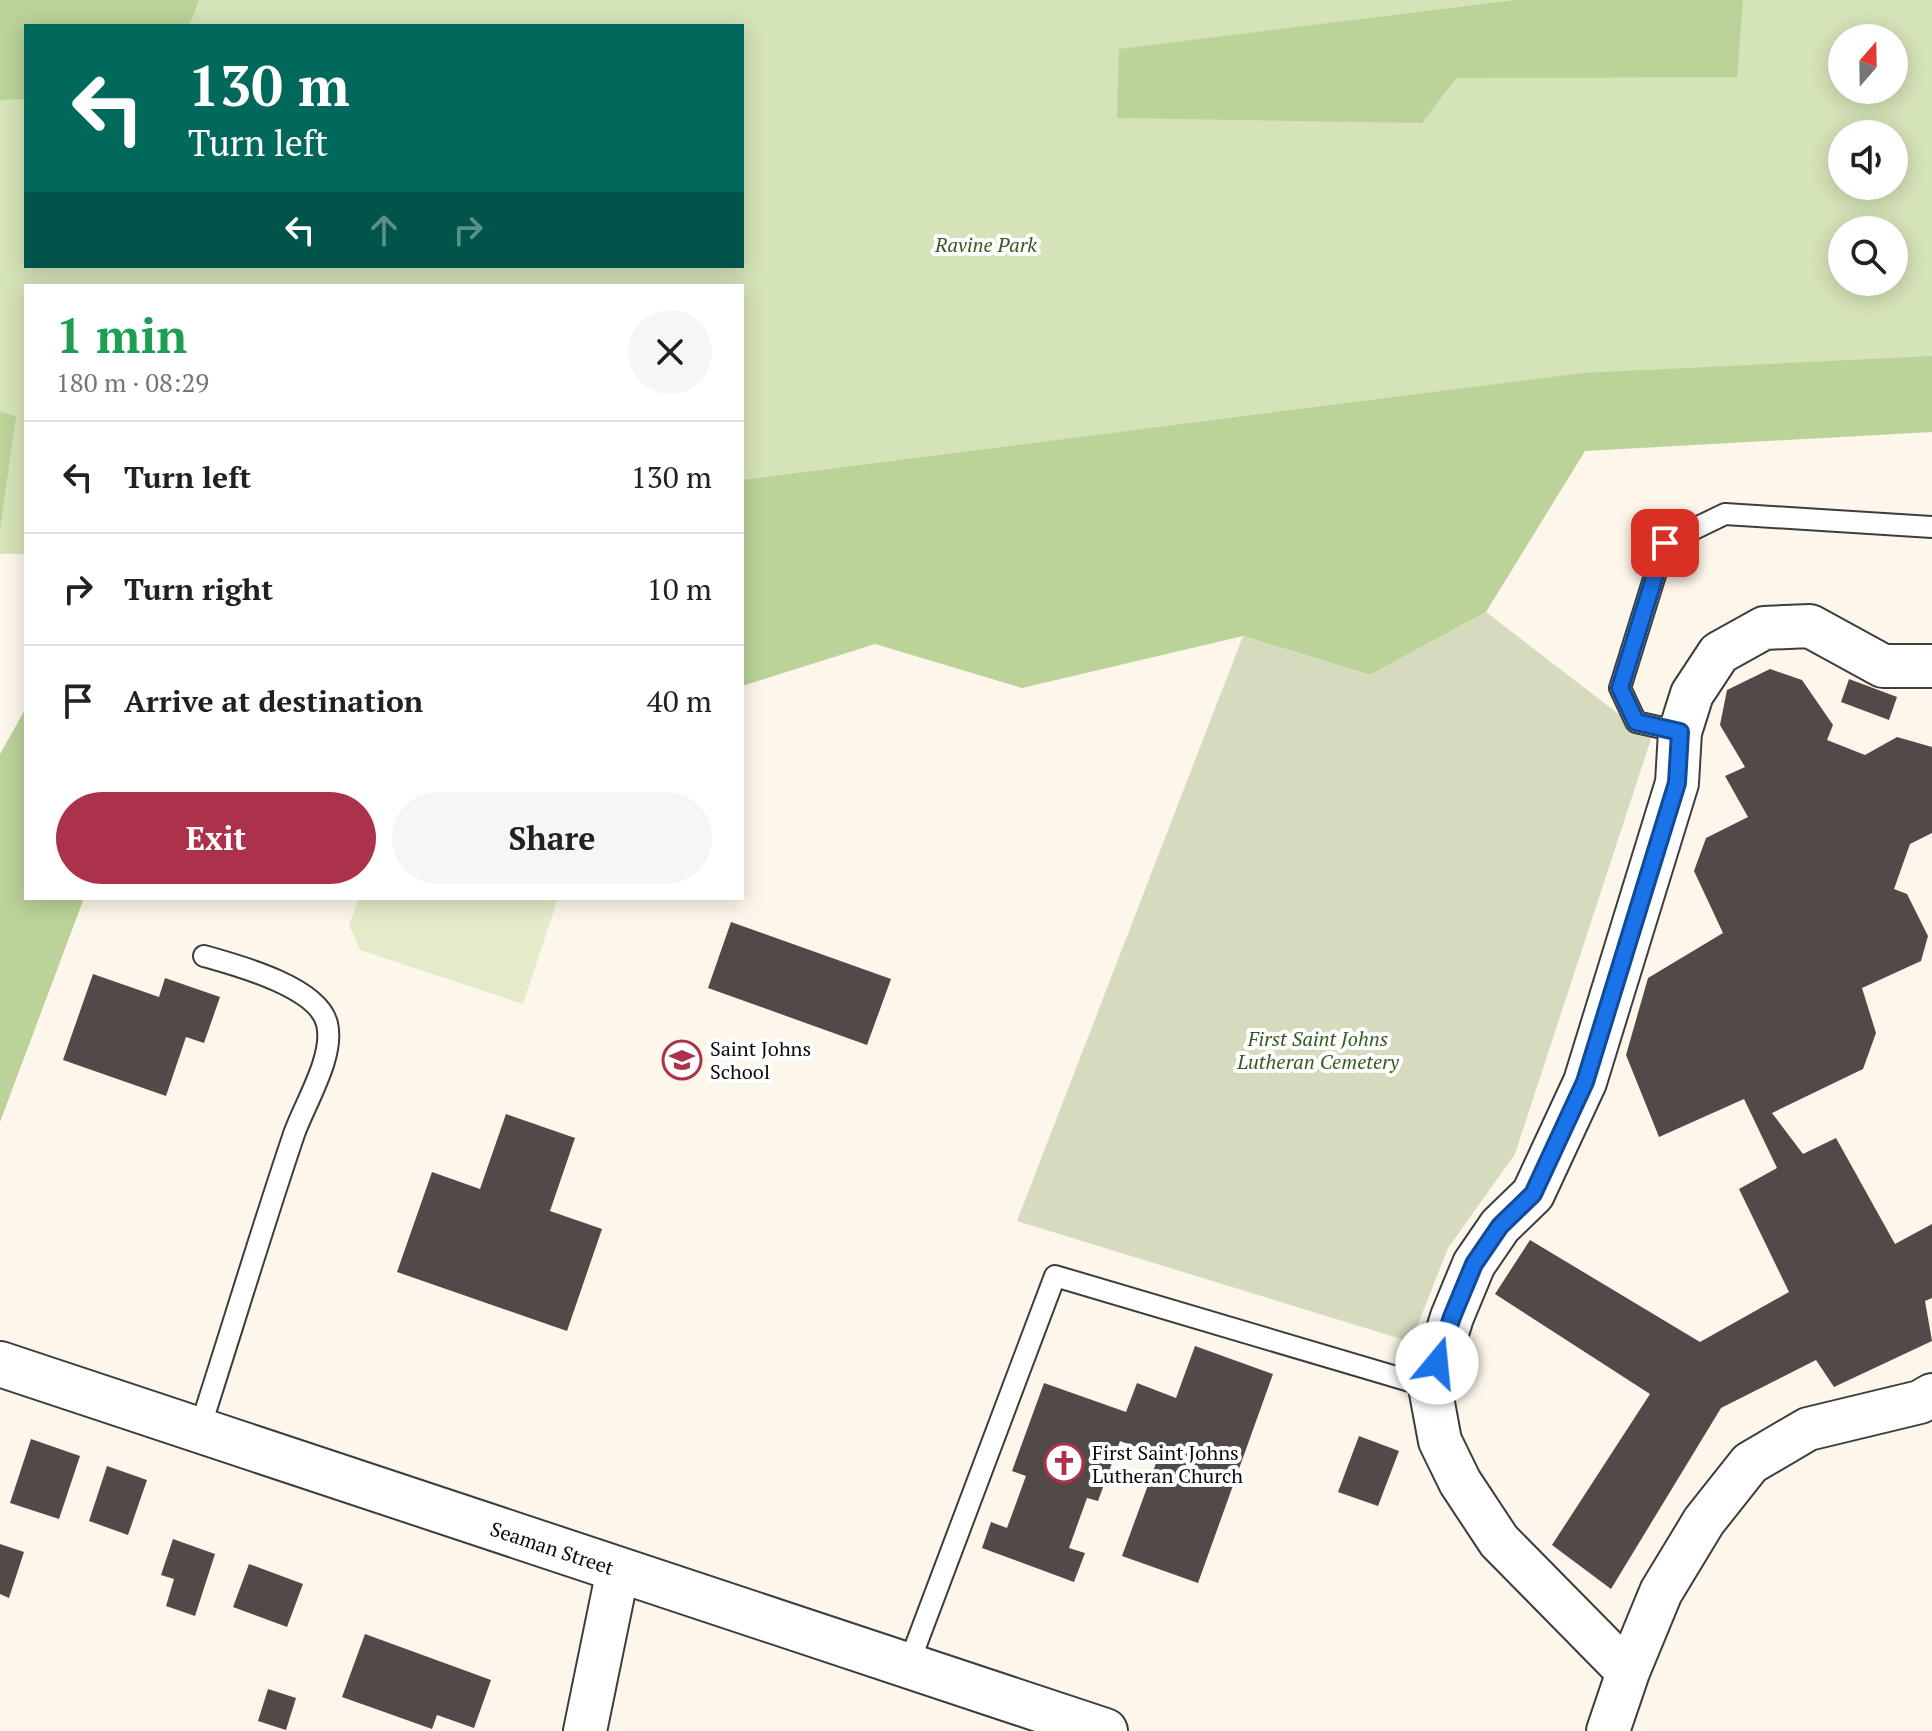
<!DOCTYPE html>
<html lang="en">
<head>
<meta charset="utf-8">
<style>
	body { margin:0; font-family:"PT Serif",serif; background:#f6f6f6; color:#202124; height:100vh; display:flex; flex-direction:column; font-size:30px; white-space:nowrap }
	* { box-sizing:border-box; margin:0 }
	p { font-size:26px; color:#757577 }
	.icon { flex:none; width:44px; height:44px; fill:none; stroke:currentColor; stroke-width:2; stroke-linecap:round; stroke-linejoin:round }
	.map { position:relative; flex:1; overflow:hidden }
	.side { position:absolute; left:24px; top:284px; width:720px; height:616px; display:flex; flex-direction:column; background:#fff; border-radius:0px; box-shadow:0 4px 20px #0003 }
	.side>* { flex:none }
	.banner { position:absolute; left:24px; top:24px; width:720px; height:244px; border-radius:0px; box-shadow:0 4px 20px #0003; background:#00695c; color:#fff; overflow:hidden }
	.needle { width:52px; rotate:20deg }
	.tools { position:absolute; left:1828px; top:24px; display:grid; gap:16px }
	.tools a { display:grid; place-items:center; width:80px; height:80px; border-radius:50%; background:#fff; box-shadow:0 4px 20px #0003; font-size:40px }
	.pin { position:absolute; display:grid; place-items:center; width:68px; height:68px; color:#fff; margin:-34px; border-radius:16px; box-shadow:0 4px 12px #0006 }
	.me { position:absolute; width:88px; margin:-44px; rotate:17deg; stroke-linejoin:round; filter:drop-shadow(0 0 6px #0008) }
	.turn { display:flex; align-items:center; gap:28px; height:168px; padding:0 32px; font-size:36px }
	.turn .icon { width:104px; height:104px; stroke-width:2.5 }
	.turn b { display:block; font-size:56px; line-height:68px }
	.lanes { display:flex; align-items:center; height:76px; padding:0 32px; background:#0003; justify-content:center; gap:40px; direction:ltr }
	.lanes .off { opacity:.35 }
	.round { display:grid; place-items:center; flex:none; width:84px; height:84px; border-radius:42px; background:#f6f6f6 }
	.overview { display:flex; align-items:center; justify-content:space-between; height:136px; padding:0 32px }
	h1 { font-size:48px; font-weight:700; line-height:60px; color:#1e9e55 }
	.button { display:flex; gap:16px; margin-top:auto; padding:16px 32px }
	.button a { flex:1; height:92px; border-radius:48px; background:#ab324a; color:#fff; font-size:32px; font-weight:700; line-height:92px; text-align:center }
	.button a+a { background:#f6f6f6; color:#202124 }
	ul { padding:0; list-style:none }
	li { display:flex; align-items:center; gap:24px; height:112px; padding:0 32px; border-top:2px solid #e0e0e0 }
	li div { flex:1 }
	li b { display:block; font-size:30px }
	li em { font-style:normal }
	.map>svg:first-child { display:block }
</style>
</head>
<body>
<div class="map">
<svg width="1932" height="1731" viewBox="0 0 1932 1731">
	<rect width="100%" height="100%" fill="#fdf6ea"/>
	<path fill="#d5e3b8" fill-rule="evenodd" d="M0,0H1932V402L742,520V286H26V554H0ZM26,26H742V266H26ZM1842,38H1894V90H1842ZM1842,134H1894V186H1842ZM1842,230H1894V282H1842Z"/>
	<path fill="#bbd299" d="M0,0H199L189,26H26V99L0,100Z
		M1516,0H1743L1737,77L1456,78L1422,123L1117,118L1119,49Z
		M1932,356V432L1585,451L1486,612L1370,675L1243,636L1022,688L875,644L742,686V480L1583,373Z
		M0,412L16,416L0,530Z
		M26,708V898H84L0,1122V754Z"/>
	<path fill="#d6dbbe" d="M1486,612L1651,739L1515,1154L1448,1248L1411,1342L1017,1221L1243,636L1370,675Z"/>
	<path fill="#e5ebc9" d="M359,898H558L523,1004L360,950L349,925Z"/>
	<path fill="#524a48" d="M1770,669L1802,680L1833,725L1827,740L1865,755L1897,737L1932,747V833L1910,844L1894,889L1907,894L1928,936L1921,961L1862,988L1876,1033L1863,1069L1772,1113L1803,1154L1836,1138L1895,1244L1932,1224V1298L1925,1301L1932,1341L1834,1387L1816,1360L1721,1408L1611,1589L1552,1545L1650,1394L1495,1294L1530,1240L1700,1342L1789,1292L1739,1189L1777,1168L1744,1099L1659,1137L1626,1055L1648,978L1723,933L1694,871L1706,838L1748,817L1725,776L1745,767L1720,725L1727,690Z
		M1849,679L1897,697L1889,720L1841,702Z
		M731,922L891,979L867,1045L708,988Z
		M93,974L159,997L165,978L220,997L204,1043L186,1037L166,1096L63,1060Z
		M506,1114L575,1138L550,1211L602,1229L567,1331L397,1272L432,1172L480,1189Z
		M1195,1346L1273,1374L1198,1583L1122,1556L1159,1455L1120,1441L1098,1501L1087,1498L1069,1548L1085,1553L1074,1582L982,1548L991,1522L1007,1528L1026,1476L1012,1471L1044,1383L1126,1412L1137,1383L1176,1398Z
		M1359,1436L1399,1451L1378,1506L1338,1492Z
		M31,1439L80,1456L59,1519L10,1503Z
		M107,1466L147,1480L128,1535L89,1521Z
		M173,1539L215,1554L195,1616L166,1606L174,1579L161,1575Z
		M0,1544L24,1552L9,1598L0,1594Z
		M249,1564L303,1584L287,1627L233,1607Z
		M365,1634L491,1680L474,1728L437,1715L432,1729L342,1697Z
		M268,1689L296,1698L286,1730L258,1721Z"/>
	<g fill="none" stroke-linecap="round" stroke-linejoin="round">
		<g stroke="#3d3d3d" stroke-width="24">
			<path id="service" d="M1680,732L1636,722L1620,688L1665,543L1725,514L1932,527
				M199,1431C231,1332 261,1232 294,1134C305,1103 335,1056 327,1024C319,987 236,965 204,956
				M908,1666L1055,1276L1430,1387"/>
		</g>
		<g stroke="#3d3d3d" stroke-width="46">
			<path id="minor" d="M1628,1672L1499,1541L1460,1482L1440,1441L1430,1387L1452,1317L1474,1264L1500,1226L1533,1194L1585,1082L1677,783L1680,732L1692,694L1719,653L1764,628L1810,626L1883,666H1932
				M585,1731L618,1570
				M1608,1731L1628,1672L1661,1592L1704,1521L1750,1463L1808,1429L1920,1402L1932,1395"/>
		</g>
		<g stroke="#3d3d3d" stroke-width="48">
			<g id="tertiary">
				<path id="s1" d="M0,1364L1105,1731"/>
			</g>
		</g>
		<use href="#service" stroke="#fff" stroke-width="20"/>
		<use href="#minor" stroke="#fff" stroke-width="42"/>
		<use href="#tertiary" stroke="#fff" stroke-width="44"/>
	</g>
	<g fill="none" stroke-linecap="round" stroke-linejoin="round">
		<g stroke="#114b97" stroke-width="20">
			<path id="route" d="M1437,1363L1452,1317L1474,1264L1500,1226L1533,1194L1585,1082L1677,783L1680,732L1636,722L1620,688L1665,543"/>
		</g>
		<use href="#route" stroke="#1a73e8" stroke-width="14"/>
	</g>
	<defs>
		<g id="school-ring" transform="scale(2)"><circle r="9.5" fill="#fff" stroke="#ab324a" stroke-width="1.5"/><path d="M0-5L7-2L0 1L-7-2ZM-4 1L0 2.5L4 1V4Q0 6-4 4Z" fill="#ab324a"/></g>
		<g id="church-ring" transform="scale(2)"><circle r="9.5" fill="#fff" stroke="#ab324a" stroke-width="1.5"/><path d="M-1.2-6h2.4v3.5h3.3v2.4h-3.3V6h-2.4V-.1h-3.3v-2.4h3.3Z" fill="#ab324a"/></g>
	</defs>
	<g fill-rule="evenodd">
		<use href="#school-ring" x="682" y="1060"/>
		<use href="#church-ring" x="1064" y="1463"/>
	</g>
	<g text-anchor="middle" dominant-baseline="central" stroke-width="8" stroke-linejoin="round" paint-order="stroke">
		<g font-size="20" font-style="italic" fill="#375a22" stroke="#fff">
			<text x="986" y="244">Ravine Park</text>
			<text x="1318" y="1038">First Saint Johns<tspan x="1318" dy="23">Lutheran Cemetery</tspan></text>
		</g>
		<g font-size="20" fill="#0a0a0a" stroke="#fff" text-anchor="start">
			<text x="710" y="1048">Saint Johns<tspan x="710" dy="23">School</tspan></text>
			<text x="1092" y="1452">First Saint Johns<tspan x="1092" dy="23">Lutheran Church</tspan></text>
		</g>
		<g font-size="20" fill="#0a0a0a" stroke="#fff">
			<text stroke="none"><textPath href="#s1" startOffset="582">Seaman Street</textPath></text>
		</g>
	</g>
</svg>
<div class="tools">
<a><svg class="needle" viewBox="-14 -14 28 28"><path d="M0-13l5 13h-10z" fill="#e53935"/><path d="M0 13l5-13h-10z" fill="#757577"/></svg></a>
<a><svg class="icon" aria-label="sound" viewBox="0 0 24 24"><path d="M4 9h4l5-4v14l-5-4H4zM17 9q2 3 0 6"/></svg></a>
<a><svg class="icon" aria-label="search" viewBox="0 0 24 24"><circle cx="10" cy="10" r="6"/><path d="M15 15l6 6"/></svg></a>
</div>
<div class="pin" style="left:1665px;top:543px;background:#d93025"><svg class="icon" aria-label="arrive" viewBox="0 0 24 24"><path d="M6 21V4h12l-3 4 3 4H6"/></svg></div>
<svg class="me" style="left:1437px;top:1363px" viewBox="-20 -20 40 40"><circle r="19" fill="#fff"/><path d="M0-13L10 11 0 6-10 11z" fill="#1a73e8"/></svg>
<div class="banner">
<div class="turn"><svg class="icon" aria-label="left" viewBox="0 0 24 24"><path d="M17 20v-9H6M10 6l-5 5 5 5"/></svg><div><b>130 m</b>Turn left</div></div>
<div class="lanes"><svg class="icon" aria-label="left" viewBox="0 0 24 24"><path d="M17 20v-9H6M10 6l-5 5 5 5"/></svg><svg class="icon off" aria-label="ahead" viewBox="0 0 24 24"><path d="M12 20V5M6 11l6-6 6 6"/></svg><svg class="icon off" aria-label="right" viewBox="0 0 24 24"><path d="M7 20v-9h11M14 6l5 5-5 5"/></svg></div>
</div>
<section class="side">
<div class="overview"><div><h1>1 min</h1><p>180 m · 08:29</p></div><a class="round"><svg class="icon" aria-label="close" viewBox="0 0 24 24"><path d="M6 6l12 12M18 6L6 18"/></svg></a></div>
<ul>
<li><svg class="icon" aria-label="left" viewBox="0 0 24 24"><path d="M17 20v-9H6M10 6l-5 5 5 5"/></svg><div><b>Turn left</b></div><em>130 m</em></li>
<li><svg class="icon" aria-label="right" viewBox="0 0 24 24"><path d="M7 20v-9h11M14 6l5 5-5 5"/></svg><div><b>Turn right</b></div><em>10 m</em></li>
<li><svg class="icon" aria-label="arrive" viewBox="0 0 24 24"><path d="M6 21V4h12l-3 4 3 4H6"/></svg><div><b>Arrive at destination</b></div><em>40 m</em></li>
</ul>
<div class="button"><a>Exit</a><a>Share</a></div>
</section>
</div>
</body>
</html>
